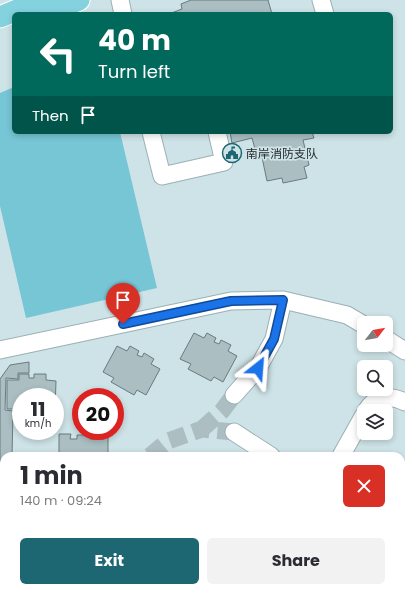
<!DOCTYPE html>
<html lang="en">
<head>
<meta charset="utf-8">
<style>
	body { margin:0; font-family:Poppins,"Noto Sans SC",sans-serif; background:#f2f2f3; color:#2b2b33; height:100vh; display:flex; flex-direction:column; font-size:15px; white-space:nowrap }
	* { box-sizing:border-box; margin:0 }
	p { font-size:13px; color:#7c7c81 }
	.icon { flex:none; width:22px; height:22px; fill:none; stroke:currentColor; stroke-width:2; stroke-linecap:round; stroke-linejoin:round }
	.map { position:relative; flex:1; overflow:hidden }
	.panel { position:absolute; left:0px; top:452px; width:405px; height:140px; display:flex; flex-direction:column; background:#fff; border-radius:12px 12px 0 0; box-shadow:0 2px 6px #0003 }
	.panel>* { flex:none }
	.guide { position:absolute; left:12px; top:12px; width:381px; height:122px; border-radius:6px; box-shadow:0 2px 6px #0003; background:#00695c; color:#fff; overflow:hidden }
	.needle { width:26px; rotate:59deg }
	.controls { position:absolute; left:357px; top:316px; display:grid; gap:8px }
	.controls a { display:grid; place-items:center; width:36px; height:36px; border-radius:6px; background:#fff; box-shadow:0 2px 6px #0003; font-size:20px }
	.speed { position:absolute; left:12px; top:388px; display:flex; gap:8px; font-size:20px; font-weight:700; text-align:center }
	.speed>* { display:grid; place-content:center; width:52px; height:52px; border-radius:50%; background:#fff; box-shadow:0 2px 6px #0003; line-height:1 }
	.speed small { font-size:10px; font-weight:400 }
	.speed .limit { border:6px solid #d22; background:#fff; color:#111 }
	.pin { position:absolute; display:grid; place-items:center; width:34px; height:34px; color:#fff; margin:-41px -17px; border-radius:50% 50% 50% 0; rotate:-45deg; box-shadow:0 0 4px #0007 }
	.pin .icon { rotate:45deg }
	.me { position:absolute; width:44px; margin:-22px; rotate:28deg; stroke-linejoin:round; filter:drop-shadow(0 0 3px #0008) }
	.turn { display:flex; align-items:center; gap:14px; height:84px; padding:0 20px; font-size:18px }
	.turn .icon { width:52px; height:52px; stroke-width:2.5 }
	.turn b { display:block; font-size:28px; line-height:34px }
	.then { display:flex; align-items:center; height:38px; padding:0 20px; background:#0003; gap:8px; font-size:15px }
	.round { display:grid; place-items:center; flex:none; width:42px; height:42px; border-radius:6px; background:#f2f2f3 }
	.head { display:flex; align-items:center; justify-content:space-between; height:68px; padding:0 20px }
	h1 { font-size:24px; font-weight:700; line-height:30px }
	.cta { display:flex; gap:8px; margin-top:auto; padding:8px 20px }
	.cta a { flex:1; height:46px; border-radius:6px; background:#1d6773; color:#fff; font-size:16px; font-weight:700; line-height:46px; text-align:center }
	.cta a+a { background:#f2f2f3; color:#2b2b33 }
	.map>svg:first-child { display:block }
</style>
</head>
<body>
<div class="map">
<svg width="405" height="592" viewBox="0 0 405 592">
	<rect width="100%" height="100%" fill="#cee3e7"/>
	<path fill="#77c6d5" d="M14,87V132H120L157,288L26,318L0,206V93Z"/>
	<path fill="#abbfc3" stroke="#687b7f" d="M191,0H268L272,14H169L182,9L181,4Z
		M230,132H312L314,138L303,140L309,165L304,167L307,178L283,183L282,178L267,181L260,148L255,149L252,138L232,143Z
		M194,333L204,338L207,333L216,338L214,342L219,344L221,340L231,345L228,351L237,356L223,382L214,377L211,381L188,369L191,364L180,359Z
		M117,346L127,351L130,346L139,351L137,355L142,357L144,353L154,359L151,364L160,369L146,395L137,390L134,395L111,382L114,378L103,372Z
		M29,362V373H18V379L6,378L5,410L13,411L12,456H4V494L0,493V379L10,365Z
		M19,374H29V378H34V374H46V380L56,381L55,410V397H21V415H19V409H7V380H19Z
		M59,434H71L70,439H77V435H90V439H95V435H108V456H59Z
		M0,510H4V554H1V587L11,588V592H0Z
		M2,556H4V585H1Z
		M13,588H40V592L13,591Z"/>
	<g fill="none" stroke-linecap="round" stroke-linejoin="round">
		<path stroke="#acbec2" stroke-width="17" stroke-dasharray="17 8" stroke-linecap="butt" d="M202,429L222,411L234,395
			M150,456L168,441L202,429L234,432"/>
		<g stroke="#9bb0b4" stroke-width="19">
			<path id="minor" d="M120,0L123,14
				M321,0L325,14
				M151,132L162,176L224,162L217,132
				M386,339L405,351
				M0,350L231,301L283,300L347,315L364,325
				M234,395L258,368L274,339L283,300
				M366,411C375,396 390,395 405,402
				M234,432L271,456
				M341,456L364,415
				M121,588V592"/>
		</g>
		<g stroke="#fff" stroke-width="23">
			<path id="major" d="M45,14L79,0
				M0,17L41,0"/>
		</g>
		<use href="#minor" stroke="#fff" stroke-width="17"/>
		<use href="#major" stroke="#85d2df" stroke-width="21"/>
	</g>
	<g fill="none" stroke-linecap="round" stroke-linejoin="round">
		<g stroke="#114b97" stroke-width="10">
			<path id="route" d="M123,324L231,301L283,300L274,339L258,368"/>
		</g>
		<use href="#route" stroke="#1a73e8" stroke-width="7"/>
	</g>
	<defs>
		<g id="civic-ring" transform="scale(1)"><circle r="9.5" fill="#cee3e7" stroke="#1d6773" stroke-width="1.5"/><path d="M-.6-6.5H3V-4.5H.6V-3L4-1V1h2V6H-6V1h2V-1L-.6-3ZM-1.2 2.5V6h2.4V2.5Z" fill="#1d6773"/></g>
	</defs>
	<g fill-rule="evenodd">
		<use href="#civic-ring" x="232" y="153"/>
	</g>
	<g text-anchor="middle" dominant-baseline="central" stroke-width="3.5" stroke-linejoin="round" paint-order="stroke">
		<g font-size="12" fill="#232b2d" stroke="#cee3e7" text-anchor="start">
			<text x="246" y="153">南岸消防支队</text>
		</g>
	</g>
</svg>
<div class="controls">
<a><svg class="needle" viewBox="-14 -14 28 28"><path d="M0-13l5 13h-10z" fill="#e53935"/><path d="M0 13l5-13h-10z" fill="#7c7c81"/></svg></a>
<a><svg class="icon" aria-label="search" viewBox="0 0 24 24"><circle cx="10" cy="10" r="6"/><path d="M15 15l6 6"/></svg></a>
<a><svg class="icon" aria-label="layers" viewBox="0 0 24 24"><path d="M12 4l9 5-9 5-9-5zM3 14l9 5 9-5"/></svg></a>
</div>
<div class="speed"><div>11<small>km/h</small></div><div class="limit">20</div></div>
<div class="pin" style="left:123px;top:324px;background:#d93025"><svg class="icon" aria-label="arrive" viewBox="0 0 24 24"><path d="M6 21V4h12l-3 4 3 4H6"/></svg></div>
<svg class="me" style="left:258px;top:368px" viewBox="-20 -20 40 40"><path d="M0-17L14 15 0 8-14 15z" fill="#1a73e8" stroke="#fff" stroke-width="4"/></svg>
<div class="guide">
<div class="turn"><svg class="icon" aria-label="left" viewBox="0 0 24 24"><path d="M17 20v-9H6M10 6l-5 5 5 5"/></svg><div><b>40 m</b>Turn left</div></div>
<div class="then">Then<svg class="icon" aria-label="arrive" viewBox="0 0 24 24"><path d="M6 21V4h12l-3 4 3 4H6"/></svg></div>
</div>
<section class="panel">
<div class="head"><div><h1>1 min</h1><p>140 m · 09:24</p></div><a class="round" style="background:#d93025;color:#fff"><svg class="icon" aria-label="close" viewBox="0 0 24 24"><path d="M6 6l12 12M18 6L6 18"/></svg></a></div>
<div class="cta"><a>Exit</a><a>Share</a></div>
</section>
</div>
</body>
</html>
